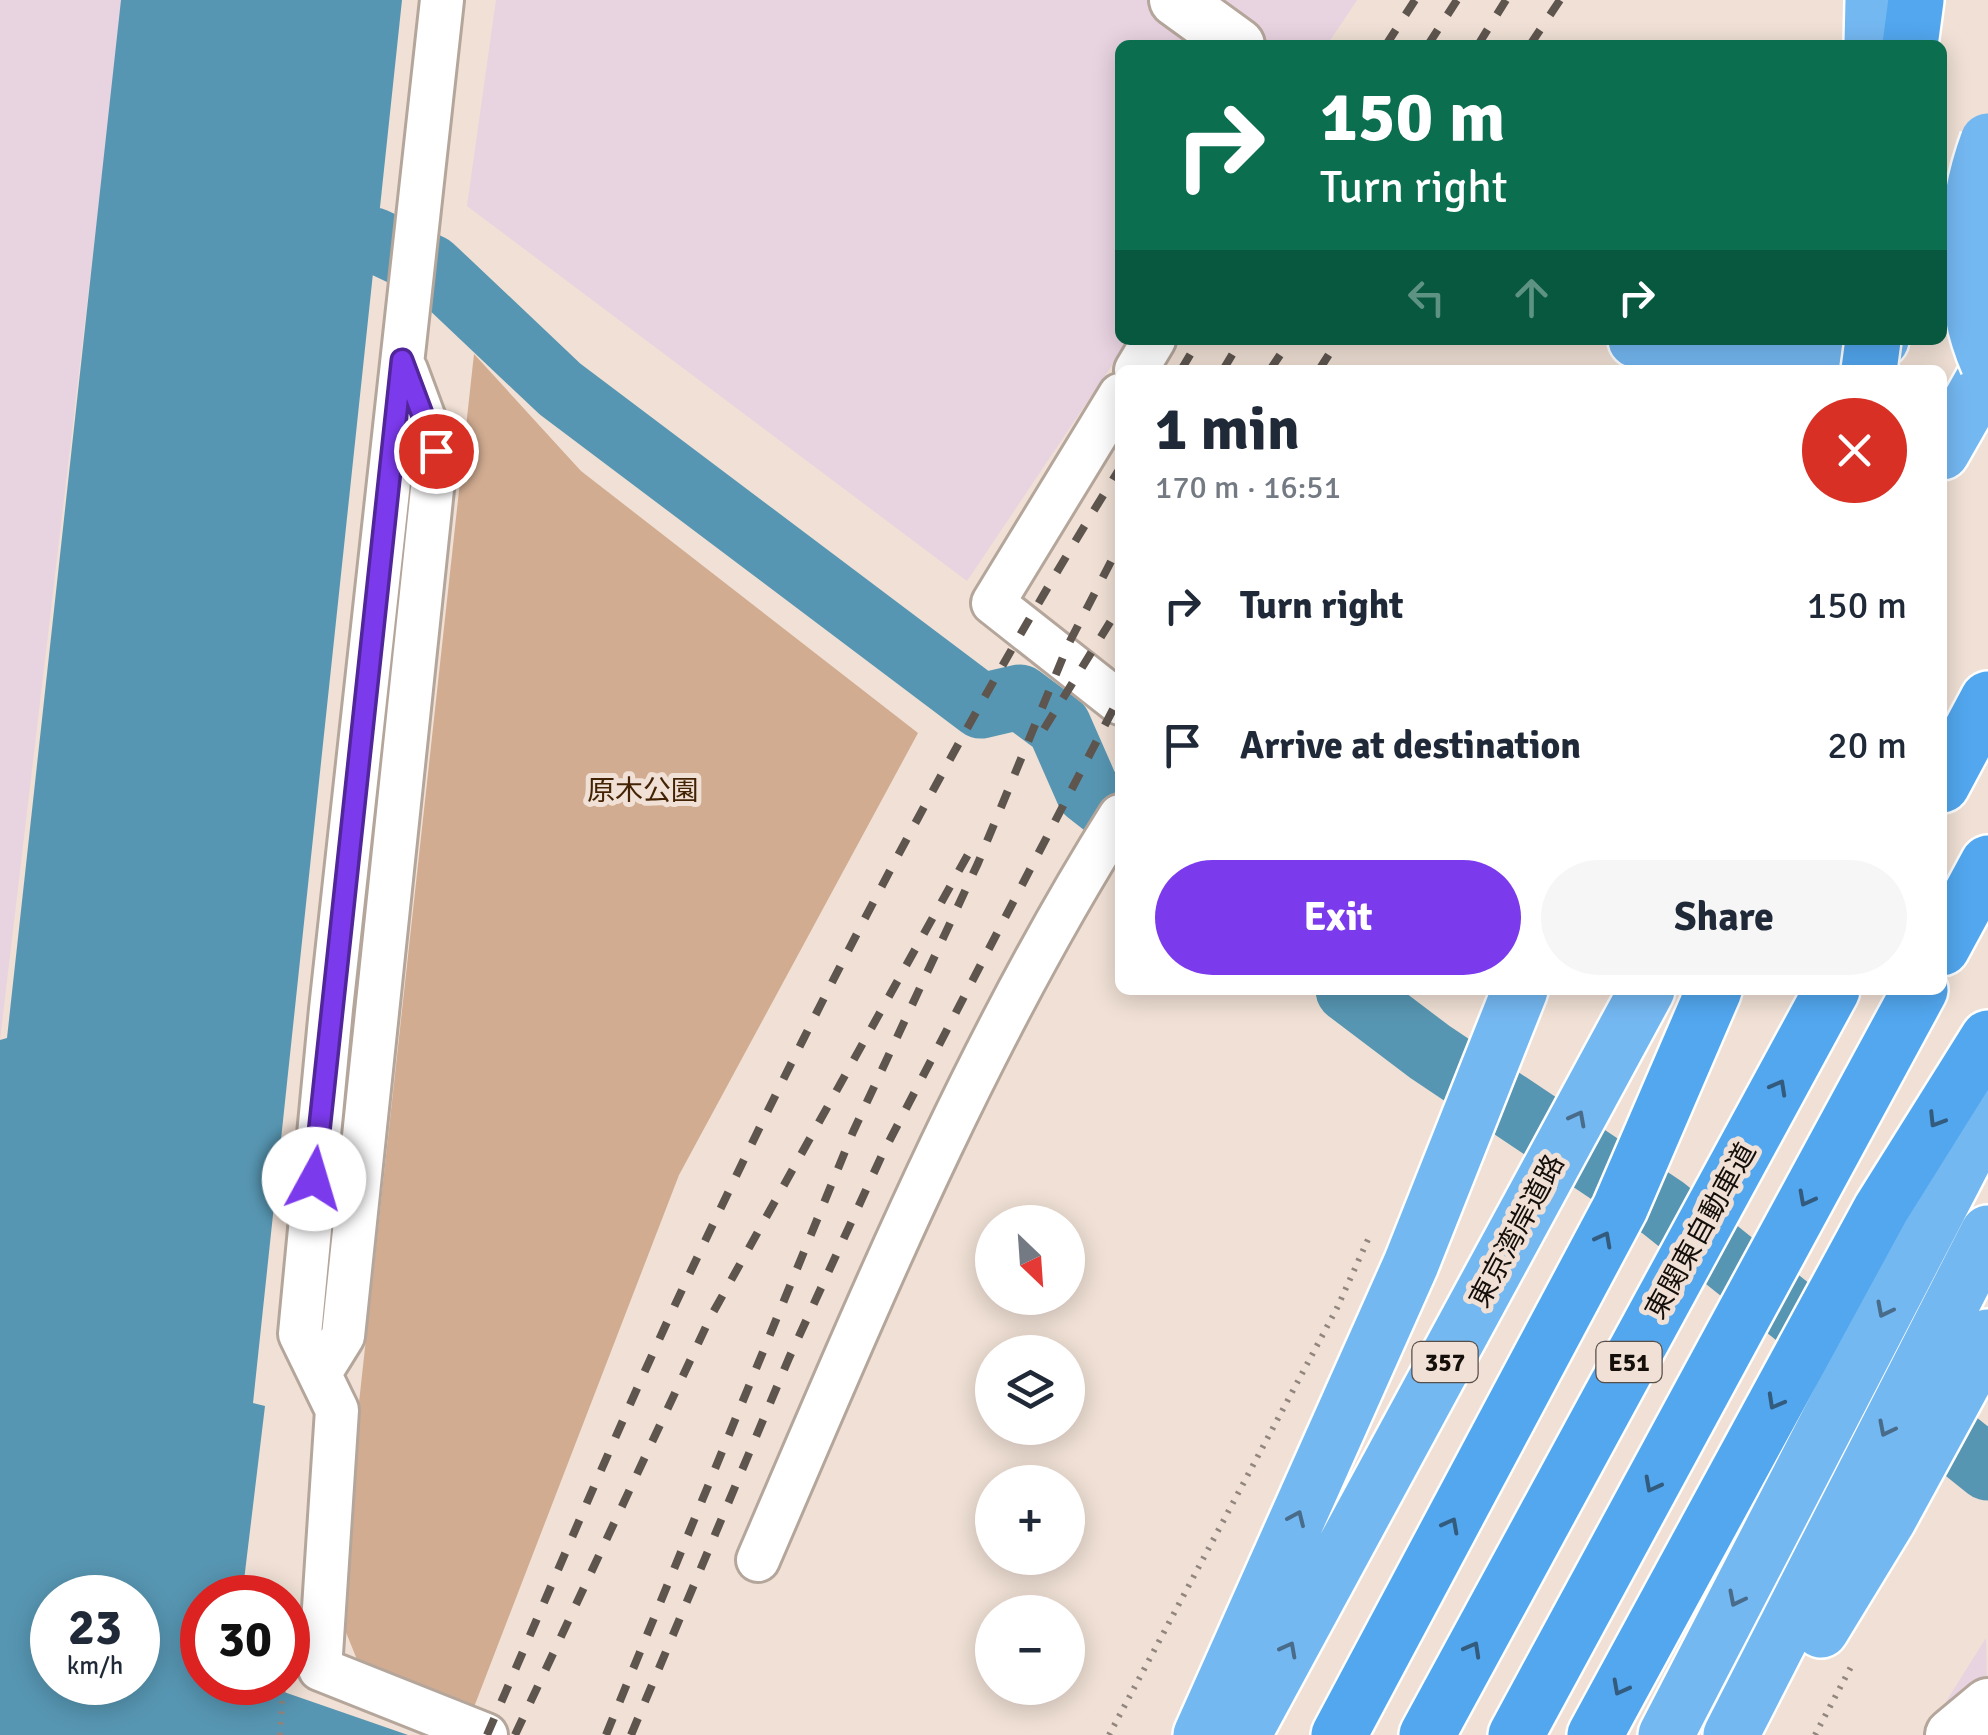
<!DOCTYPE html>
<html lang="en">
<head>
<meta charset="utf-8">
<style>
	body { margin:0; font-family:Signika,"Noto Sans JP",sans-serif; background:#f6f6f7; color:#1f2937; height:100vh; display:flex; flex-direction:column; font-size:38px; white-space:nowrap }
	* { box-sizing:border-box; margin:0 }
	p { font-size:32px; color:#747a83 }
	.icon { flex:none; width:55px; height:55px; fill:none; stroke:currentColor; stroke-width:2; stroke-linecap:round; stroke-linejoin:round }
	.map { position:relative; flex:1; overflow:hidden }
	.sheet { position:absolute; left:1115px; top:365px; width:832px; height:630px; display:flex; flex-direction:column; background:#fff; border-radius:15px; box-shadow:0 5px 25px #0003 }
	.sheet>* { flex:none }
	.banner { position:absolute; left:1115px; top:40px; width:832px; height:305px; border-radius:15px; box-shadow:0 5px 25px #0003; background:#0b6e4f; color:#fff; overflow:hidden }
	.needle { width:65px; rotate:155deg }
	.controls { position:absolute; left:975px; top:1205px; display:grid; gap:20px }
	.controls a { display:grid; place-items:center; width:110px; height:110px; border-radius:50%; background:#fff; box-shadow:0 5px 25px #0003; font-size:50px }
	.speed { position:absolute; left:30px; top:1575px; display:flex; gap:20px; font-size:50px; font-weight:700; text-align:center }
	.speed>* { display:grid; place-content:center; width:130px; height:130px; border-radius:50%; background:#fff; box-shadow:0 5px 25px #0003; line-height:1 }
	.speed small { font-size:25px; font-weight:400 }
	.speed .limit { border:15px solid #d22; background:#fff; color:#111 }
	.pin { position:absolute; display:grid; place-items:center; width:85px; height:85px; color:#fff; margin:-42px; border:5px solid #fff; border-radius:50%; box-shadow:0 2px 10px #0007 }
	.me { position:absolute; width:110px; margin:-55px; rotate:6deg; stroke-linejoin:round; filter:drop-shadow(0 0 8px #0008) }
	.turn { display:flex; align-items:center; gap:35px; height:210px; padding:0 40px; font-size:45px }
	.turn .icon { width:130px; height:130px; stroke-width:2.5 }
	.turn b { display:block; font-size:70px; line-height:85px }
	.lanes { display:flex; align-items:center; height:95px; padding:0 40px; background:#0003; justify-content:center; gap:50px; direction:ltr }
	.lanes .off { opacity:.35 }
	.round { display:grid; place-items:center; flex:none; width:105px; height:105px; border-radius:52px; background:#f6f6f7 }
	.overview { display:flex; align-items:center; justify-content:space-between; height:170px; padding:0 40px }
	h1 { font-size:60px; font-weight:700; line-height:75px }
	.cta { display:flex; gap:20px; margin-top:auto; padding:20px 40px }
	.cta a { flex:1; height:115px; border-radius:60px; background:#7c3aed; color:#fff; font-size:40px; font-weight:700; line-height:115px; text-align:center }
	.cta a+a { background:#f6f6f7; color:#1f2937 }
	ul { padding:0; list-style:none }
	li { display:flex; align-items:center; gap:30px; height:140px; padding:0 40px }
	li div { flex:1 }
	li b { display:block; font-size:38px }
	li em { font-style:normal }
	.map>svg:first-child { display:block }
</style>
</head>
<body>
<div class="map">
<svg width="1988" height="1735" viewBox="0 0 1988 1735">
	<rect width="100%" height="100%" fill="#f0e0d5"/>
	<path fill="#e8d3e1" d="M0,0H123L0,1040Z
		M496,0H1357L1327,45H1120V340H1129L967,581L467,206Z
		M1986,1638L1988,1735H1925Z"/>
	<path fill="#d1ac91" d="M474,354L581,471L918,733L679,1175L474,1707L358,1662L341,1620L338,1594Z"/>
	<path fill="#5796b2" fill-rule="evenodd" d="M121,0H402L253,1403L265,1406L242,1597L202,1598V1682L258,1683L408,1735H0V1040L7,1038ZM52,1598H138V1682H52Z"/>
	<g fill="none" stroke-linecap="round" stroke-linejoin="round">
		<path stroke="#5796b2" stroke-width="65" d="M374,240L431,267L560,389L981,706L1020,697L1059,726L1088,792L1120,817
			M1348,990L1430,1052L1663,1208L1988,1468"/>
		<g stroke="#b5a69b" stroke-width="48">
			<path id="minor" d="M442,0L331,1009L300,1334L337,1410L320,1669L486,1735
				M1136,370L1154,340
				M1120,395L993,603L1120,703
				M320,1373L343,1336L436,451L406,370
				M758,1560C867,1307 973,1049 1120,816"/>
		</g>
		<g stroke="#b5a69b" stroke-width="58">
			<path id="tertiary" d="M1176,0L1238,45
				M1952,1735L1988,1705"/>
		</g>
		<g stroke="#fff" stroke-width="60">
			<path id="trunk" d="M1872,45L1873,0
				M1636,340C1712,372 1805,374 1881,340
				M1942,452L1988,371
				M1821,1630L1888,1520L1988,1337
				M1201,1735L1411,1264L1520,990
				M1243,1735L1647,990
				M1666,1735L1988,1113
				M1731,1735L1988,1233"/>
		</g>
		<g stroke="#fff" stroke-width="60">
			<path id="motorway" d="M1910,45L1916,0
				M1942,785L1988,699
				M1942,948L1988,863
				M1339,1735L1620,1208L1714,990
				M1427,1735L1832,990
				M1516,1735L1920,990
				M1595,1735L1881,1209L1988,1038"/>
		</g>
		<path stroke="#91857e" stroke-width="6" stroke-dasharray="2.5 8" stroke-linecap="butt" d="M280,1735L283,1684
			M1109,1735L1337,1308L1370,1235
			M1815,1735L1853,1663"/>
		<use href="#minor" stroke="#fff" stroke-width="42"/>
		<use href="#tertiary" stroke="#fff" stroke-width="52"/>
		<use href="#trunk" stroke="#74b8f2" stroke-width="55"/>
		<use href="#motorway" stroke="#52a7ef" stroke-width="55"/>
		<path stroke="#5e554f" stroke-width="8" stroke-dasharray="18 18" stroke-linecap="butt" d="M1386,45L1415,0
			M1428,45L1457,0
			M1478,45L1506,0
			M1530,45L1560,0
			M1181,370L1199,340
			M1223,370L1241,340
			M1270,370L1290,340
			M1319,370L1338,340
			M1044,729L1120,606
			M487,1735C549,1592 609,1448 674,1307C808,1020 953,737 1120,468
			M515,1735L710,1318L971,849
			M606,1735L853,1132L978,863L1068,645L1120,544
			M631,1735L789,1358L882,1155L1120,696"/>
		<g stroke="#fff" stroke-width="60" stroke-linecap="butt">
			<path id="trunk-bridge" d="M1988,141C1963,209 1958,295 1988,363"/>
		</g>
		<g stroke="#fff" stroke-width="60" stroke-linecap="butt">
			<path id="motorway-bridge" d="M1869,370L1873,340"/>
		</g>
		<use href="#trunk-bridge" stroke="#74b8f2" stroke-width="55"/>
		<use href="#motorway-bridge" stroke="#52a7ef" stroke-width="55"/>
	</g>
	<defs><path id="oneway-chevron" d="M-2-3.5L2.5 0L-2 3.5" fill="none" stroke-width="1.6" stroke-linecap="round" stroke-linejoin="round" transform="scale(2.5)"/></defs>
	<g stroke="#335b7d">
		<use href="#oneway-chevron" transform="translate(1779 1087) rotate(-61)"/>
		<use href="#oneway-chevron" transform="translate(1936 1120) rotate(122)"/>
		<use href="#oneway-chevron" transform="translate(1806 1199) rotate(118)"/>
		<use href="#oneway-chevron" transform="translate(1604 1239) rotate(-62)"/>
		<use href="#oneway-chevron" transform="translate(1775 1402) rotate(119)"/>
		<use href="#oneway-chevron" transform="translate(1652 1485) rotate(118)"/>
		<use href="#oneway-chevron" transform="translate(1451 1525) rotate(-62)"/>
		<use href="#oneway-chevron" transform="translate(1473 1649) rotate(-61)"/>
		<use href="#oneway-chevron" transform="translate(1620 1688) rotate(118)"/>
	</g>
	<g stroke="#496c8a">
		<use href="#oneway-chevron" transform="translate(1578 1118) rotate(-62)"/>
		<use href="#oneway-chevron" transform="translate(1884 1310) rotate(117)"/>
		<use href="#oneway-chevron" transform="translate(1886 1429) rotate(117)"/>
		<use href="#oneway-chevron" transform="translate(1297 1518) rotate(-66)"/>
		<use href="#oneway-chevron" transform="translate(1736 1599) rotate(117)"/>
		<use href="#oneway-chevron" transform="translate(1289 1649) rotate(-62)"/>
	</g>
	<g fill="none" stroke-linecap="round" stroke-linejoin="round">
		<g stroke="#51269a" stroke-width="25">
			<path id="route" d="M314,1179L402,360L436,451"/>
		</g>
		<use href="#route" stroke="#7c3aed" stroke-width="18"/>
	</g>
	<g text-anchor="middle" dominant-baseline="central" stroke-width="10" stroke-linejoin="round" paint-order="stroke">
		<g fill="#f0e0d5" stroke="#564e48" stroke-width="2.5">
			<rect x="1412.5" y="1342" width="65" height="40" rx="8"/>
			<rect x="1596.5" y="1342" width="65" height="40" rx="8"/>
		</g>
		<g font-size="25" font-weight="bold" fill="#140f0b">
			<text x="1445" y="1362">357</text>
			<text x="1629" y="1362">E51</text>
		</g>
		<g font-size="28" fill="#442305" stroke="#f0e0d5">
			<text x="643" y="791">原木公園</text>
		</g>
		<g font-size="28" fill="#140f0b" stroke="#f0e0d5">
			<text transform="translate(1517 1231) rotate(-62)">東京湾岸道路</text>
			<text transform="translate(1701 1231) rotate(-61)">東関東自動車道</text>
		</g>
	</g>
</svg>
<div class="controls">
<a><svg class="needle" viewBox="-14 -14 28 28"><path d="M0-13l5 13h-10z" fill="#e53935"/><path d="M0 13l5-13h-10z" fill="#747a83"/></svg></a>
<a><svg class="icon" aria-label="layers" viewBox="0 0 24 24"><path d="M12 4l9 5-9 5-9-5zM3 14l9 5 9-5"/></svg></a>
<a>+</a>
<a>−</a>
</div>
<div class="speed"><div>23<small>km/h</small></div><div class="limit">30</div></div>
<div class="pin" style="left:436px;top:451px;background:#d93025"><svg class="icon" aria-label="arrive" viewBox="0 0 24 24"><path d="M6 21V4h12l-3 4 3 4H6"/></svg></div>
<svg class="me" style="left:314px;top:1179px" viewBox="-20 -20 40 40"><circle r="19" fill="#fff"/><path d="M0-13L10 11 0 6-10 11z" fill="#7c3aed"/></svg>
<div class="banner">
<div class="turn"><svg class="icon" aria-label="right" viewBox="0 0 24 24"><path d="M7 20v-9h11M14 6l5 5-5 5"/></svg><div><b>150 m</b>Turn right</div></div>
<div class="lanes"><svg class="icon off" aria-label="left" viewBox="0 0 24 24"><path d="M17 20v-9H6M10 6l-5 5 5 5"/></svg><svg class="icon off" aria-label="ahead" viewBox="0 0 24 24"><path d="M12 20V5M6 11l6-6 6 6"/></svg><svg class="icon" aria-label="right" viewBox="0 0 24 24"><path d="M7 20v-9h11M14 6l5 5-5 5"/></svg></div>
</div>
<section class="sheet">
<div class="overview"><div><h1>1 min</h1><p>170 m · 16:51</p></div><a class="round" style="background:#d93025;color:#fff"><svg class="icon" aria-label="close" viewBox="0 0 24 24"><path d="M6 6l12 12M18 6L6 18"/></svg></a></div>
<ul>
<li><svg class="icon" aria-label="right" viewBox="0 0 24 24"><path d="M7 20v-9h11M14 6l5 5-5 5"/></svg><div><b>Turn right</b></div><em>150 m</em></li>
<li><svg class="icon" aria-label="arrive" viewBox="0 0 24 24"><path d="M6 21V4h12l-3 4 3 4H6"/></svg><div><b>Arrive at destination</b></div><em>20 m</em></li>
</ul>
<div class="cta"><a>Exit</a><a>Share</a></div>
</section>
</div>
</body>
</html>
